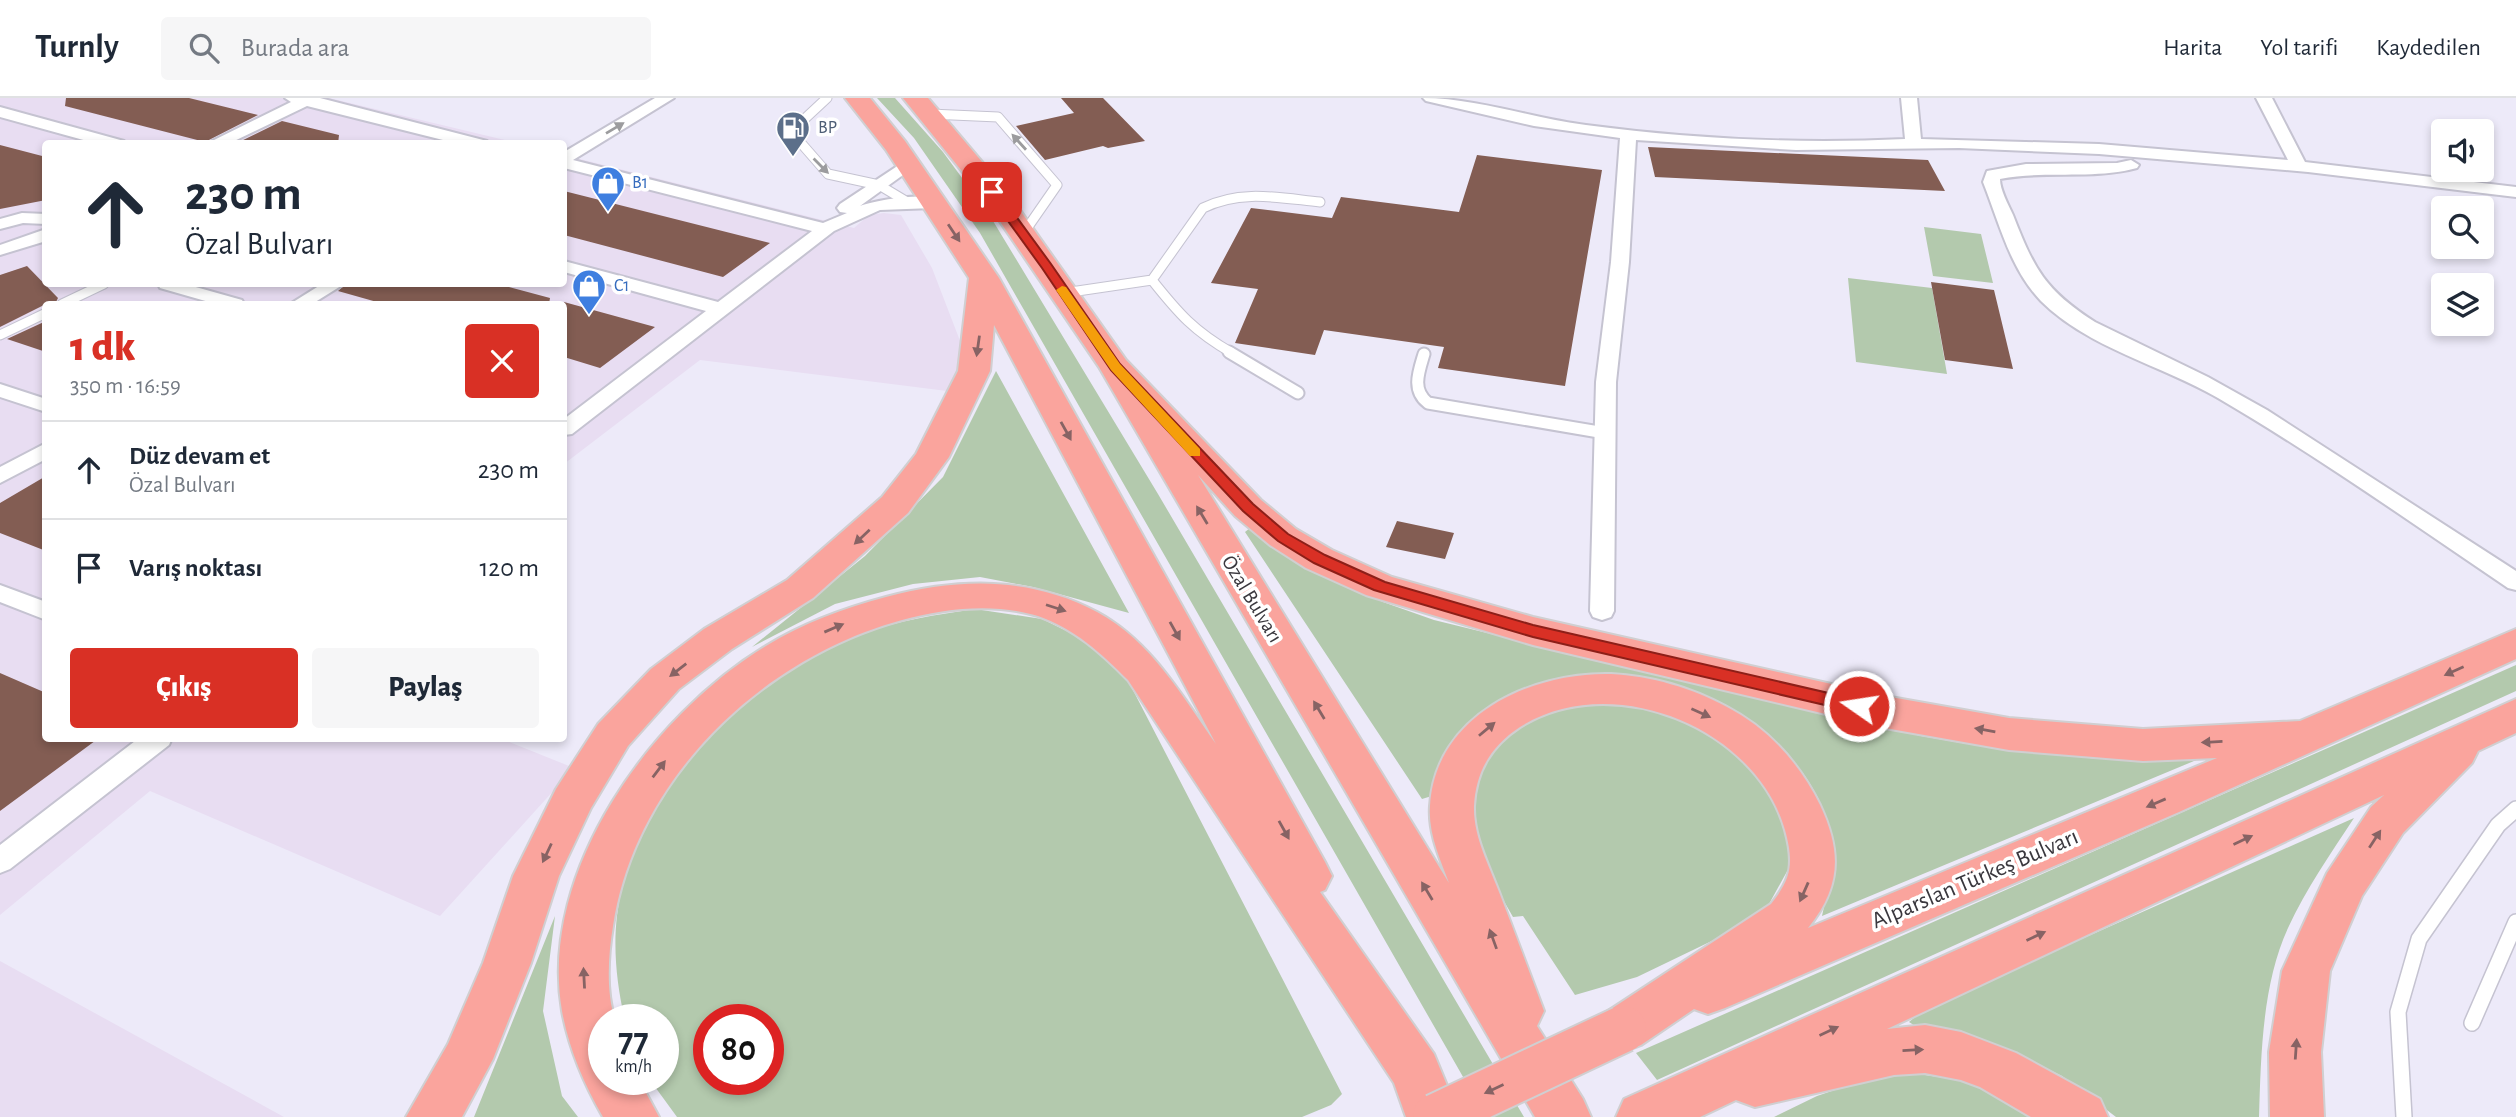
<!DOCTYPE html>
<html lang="tr">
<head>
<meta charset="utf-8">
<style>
	body { margin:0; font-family:"Alegreya Sans",sans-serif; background:#f6f6f7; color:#1f2937; height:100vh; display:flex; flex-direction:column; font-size:26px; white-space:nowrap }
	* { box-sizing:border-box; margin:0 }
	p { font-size:23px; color:#747a83 }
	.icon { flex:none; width:38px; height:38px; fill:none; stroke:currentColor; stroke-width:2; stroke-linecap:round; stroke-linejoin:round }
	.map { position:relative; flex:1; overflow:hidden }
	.panel { position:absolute; left:42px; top:203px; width:525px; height:441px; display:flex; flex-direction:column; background:#fff; border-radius:7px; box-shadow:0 4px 10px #0003 }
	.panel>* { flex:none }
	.banner { position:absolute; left:42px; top:42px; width:525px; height:147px; border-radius:7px; box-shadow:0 4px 10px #0003; background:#fff; color:#1f2937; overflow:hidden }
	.buttons { position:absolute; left:2431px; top:21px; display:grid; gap:14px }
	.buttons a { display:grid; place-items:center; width:63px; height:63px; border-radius:7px; background:#fff; box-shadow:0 4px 10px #0003; font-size:35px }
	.speed { position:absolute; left:588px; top:906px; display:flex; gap:14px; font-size:35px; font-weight:700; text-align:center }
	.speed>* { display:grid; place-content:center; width:91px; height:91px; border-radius:50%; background:#fff; box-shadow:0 4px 10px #0003; line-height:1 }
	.speed small { font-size:18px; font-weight:400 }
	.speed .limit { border:10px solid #d22; background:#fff; color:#111 }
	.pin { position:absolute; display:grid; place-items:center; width:60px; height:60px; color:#fff; margin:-30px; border-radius:14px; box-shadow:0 4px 10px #0006 }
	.me { position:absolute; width:77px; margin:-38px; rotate:283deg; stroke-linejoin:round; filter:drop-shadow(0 0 5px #0008) }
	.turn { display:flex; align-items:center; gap:24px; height:147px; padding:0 28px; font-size:32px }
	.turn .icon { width:91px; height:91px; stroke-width:2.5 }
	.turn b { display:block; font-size:49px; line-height:60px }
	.round { display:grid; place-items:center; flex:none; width:74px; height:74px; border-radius:7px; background:#f6f6f7 }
	.overview { display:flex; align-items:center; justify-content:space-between; height:119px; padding:0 28px }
	h1 { font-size:42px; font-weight:800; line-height:52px; color:#d93025 }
	.action { display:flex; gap:14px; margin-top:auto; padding:14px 28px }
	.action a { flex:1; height:80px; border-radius:7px; background:#d93025; color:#fff; font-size:28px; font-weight:800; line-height:80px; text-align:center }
	.action a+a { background:#f6f6f7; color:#1f2937 }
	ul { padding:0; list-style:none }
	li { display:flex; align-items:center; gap:21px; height:98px; padding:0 28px; border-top:2px solid #e0e1e3 }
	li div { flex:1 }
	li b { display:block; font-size:26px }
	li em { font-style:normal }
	header { display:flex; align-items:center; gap:42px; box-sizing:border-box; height:98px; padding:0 35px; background:#fff; border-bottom:2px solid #e0e1e3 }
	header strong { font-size:33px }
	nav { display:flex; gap:38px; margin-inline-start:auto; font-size:24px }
	.search { width:490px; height:63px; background:#f6f6f7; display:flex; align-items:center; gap:18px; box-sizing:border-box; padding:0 24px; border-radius:7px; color:#747a83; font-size:26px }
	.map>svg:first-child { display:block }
</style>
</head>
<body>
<header>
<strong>Turnly</strong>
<div class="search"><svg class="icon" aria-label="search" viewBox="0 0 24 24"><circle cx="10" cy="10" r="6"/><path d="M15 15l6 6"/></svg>Burada ara</div>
<nav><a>Harita</a><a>Yol tarifi</a><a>Kaydedilen</a></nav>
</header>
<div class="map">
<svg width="2516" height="1019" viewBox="0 0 2516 1019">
	<rect width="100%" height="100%" fill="#edeaf9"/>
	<path fill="#e8ddf2" d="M0,0H329L517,45L46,46V186H564V57L854,130L869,117L884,115L901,117L932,170L962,248L955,294L700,262L564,366V206H46V640L502,641L574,670L440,818L150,693L0,817Z
		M0,863L284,1019H0Z"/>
	<path fill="#b3c9ad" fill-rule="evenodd" d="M877,0H895L943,54L990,118L1158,396L1524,1019H1486L980,135L914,40Z
		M1924,129L1981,136L1993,185L1933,178Z
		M1848,180L1932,190L1947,276L1856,264Z
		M996,273L1129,515L1033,489L980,479L913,486L835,506L752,549L865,458L943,379Z
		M1250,430L1342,486L1383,504L1434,522L1676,581L1921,638L1979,648L2099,661L2206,658L1822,818C1829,788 1832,754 1826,723C1816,674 1754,616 1709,599C1681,589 1654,588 1625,585C1606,584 1586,579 1567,581C1523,584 1464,616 1444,656C1438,669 1437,683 1435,697L1422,701L1245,434Z
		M975,511L1042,521L1085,542L1120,567L1342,996L1331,1007L1302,1019H677L650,982H663V922H625C615,880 611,833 622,791C651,680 755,574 862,536C899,522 936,517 975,511ZM709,922H768V982H709Z
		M2516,567V593L1657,982L1636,955Z
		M1622,605L1654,611L1716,636L1762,678L1791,744L1790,768L1769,806L1747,826L1637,879L1575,897L1523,818L1513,819L1482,765L1472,736L1474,684L1481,668L1498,646L1535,619L1586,606Z
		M2354,720C2331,755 2306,791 2288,830C2262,887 2261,957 2259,1019H2116L2062,978L2031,963L1923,933L1909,924L1926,910Z
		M555,818L543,913L562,998L578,1019H474Z
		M1879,977H1925L1971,984L2040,1019H1774L1817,998Z"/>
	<path fill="#835d53" d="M66,0H189L258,17L205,44L65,8Z
		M1061,0H1103L1145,43L1108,50L1103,48L1045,62L1016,28L1074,15Z
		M282,23L339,37L338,46H235Z
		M0,47L46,59V102L0,111Z
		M1648,49L1928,62L1945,93L1655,79Z
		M1477,57L1602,72L1565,288L1438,270L1444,249L1324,232L1315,257L1235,245L1258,191L1211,185L1251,110L1332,120L1341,99L1459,114Z
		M564,93L770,145L723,179L564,137Z
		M27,168L58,200L55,206H46L0,229V177Z
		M1931,184L1994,192L2013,271L1945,262Z
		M346,186H498L550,200L549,206H384L338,193Z
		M564,204L655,229L600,270L564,259Z
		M46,223V254L7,241Z
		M46,378V453L0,435V405Z
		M1397,423L1454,435L1445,461L1386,449Z
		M0,575L46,595V640H99L0,713Z"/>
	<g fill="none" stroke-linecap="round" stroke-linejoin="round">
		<g stroke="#c5c3d1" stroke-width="11">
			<path id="lane-far2" d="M827,0L798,27L794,37L828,76L879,87L909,105
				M930,16L998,19L1057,87L1023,136
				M1152,182L1203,110C1241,91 1280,100 1320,104
				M1064,195L1152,182C1179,216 1194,233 1232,255
				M62,206L104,186
				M0,237L46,215"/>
		</g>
		<g stroke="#c5c3d1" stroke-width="15">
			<path id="lane-far1" d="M1229,254L1298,295
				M1424,256C1419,273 1411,292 1428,305L1605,335"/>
		</g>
		<g stroke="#c5c3d1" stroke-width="18">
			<path id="lane" d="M2472,925L2516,824
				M2404,1019L2398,914L2419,841L2498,727L2516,711"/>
		</g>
		<g stroke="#c5c3d1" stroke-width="4">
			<path id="street" d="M285,0H320L487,43L489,46H459L307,8L228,46H206L291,4Z
				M655,0H674L573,62L823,125L847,115L840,114L837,110L840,106L908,61L916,66L914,69L860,108C876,102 929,92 942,105L933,110L880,112L834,133L572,336L564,337V321L706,213L564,174V163L718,204L812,133L564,70V54Z
				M1423,0C1475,0 1533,20 1586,27C1691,41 1800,46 1905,41L1901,0H1917L1921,41L2099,46L2288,62L2256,0H2272L2305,64L2516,89V99L2308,74L2099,56L1959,50L1796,52L1636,42L1629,164L1616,284L1614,513L1611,519L1602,522L1593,519L1590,513L1596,284L1611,164L1620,40L1534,28L1426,3Z
				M0,9L124,43L126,46H98L0,19Z
				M2131,62L2139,67L2137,70C2093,82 2045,72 2000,81C2000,92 2008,106 2013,117C2034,171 2045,192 2095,224L2208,279L2267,312L2516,473V492L2508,490C2412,425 2317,358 2218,300C2161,267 2088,250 2041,203C2010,171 1999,124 1983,84L1987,73L2026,66L2117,65Z
				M22,115L46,116V126L23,125L0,131V121Z
				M46,131V143L0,157V147Z
				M158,186H185L242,202L244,206H216L160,190Z
				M322,186H344L312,206H290Z
				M0,286L46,301V314L0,299Z
				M46,345V361L0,385V369Z
				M0,487L46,504V522L0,504Z
				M139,640H172L169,647L10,771L0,775V747Z"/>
		</g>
		<g stroke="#d0cfd1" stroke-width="4">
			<path id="highway" d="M845,0H870L905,43L999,180L1325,764L1332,778L1325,792L1320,794L1434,956L1460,1019H1406L1394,985L1128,582C1102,556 1074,530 1038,518C995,505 946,510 902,522C762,560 635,681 613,828C608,858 606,893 615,922H604V982H639L659,1019H603C584,986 569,951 562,913C538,773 652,617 766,548C803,525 845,510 886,499C958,480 1030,478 1097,514C1151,543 1182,598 1216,646L994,227L990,273L949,359L908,415L813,500L732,551L679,591L628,648L591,710L559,778L531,865L493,961L462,1019H406L448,946L483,865L513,778L556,691L598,626L651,571L704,531L787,482L882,399L916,356L958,273L969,180L886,52Z
				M903,0H928L1005,91L1126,262L1261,402L1296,431L1332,452L1392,479L1533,519L1885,598L2009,620L2143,631L2300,623L2516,531V561L2179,714L1725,910L1708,916L1694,911L1641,947L1623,954L1605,947L1598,931L1605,915L1771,806C1792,780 1794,765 1785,732C1756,629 1611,571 1520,629C1491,648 1476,673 1474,708C1473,738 1489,767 1499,794C1514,833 1529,873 1544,913L1537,928L1583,1001L1591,1019H1535L1099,269L986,103ZM1198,377L1235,418L1270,447L1306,470L1366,497L1533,547L1885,630L2009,652L2143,663L2217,660L1808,830C1841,789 1842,754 1820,707C1799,665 1769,631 1727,609C1692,590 1651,578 1611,576C1530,574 1435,618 1430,708C1428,735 1440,761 1449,785Z
				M2516,601V635L2478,653L2472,665L2403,735L2362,798L2330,873L2321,954L2324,1019H2270L2269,954L2282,873L2327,775L2371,709L2384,697L1887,931L1925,927L1961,934L2016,955L2100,1001L2108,1019H2031L1980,989L1961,982L1925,975L1894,977L1755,1009L1736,1002L1700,1019H1616L1624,1001Z"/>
		</g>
		<use href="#lane-far2" stroke="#fff" stroke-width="9"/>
		<use href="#lane-far1" stroke="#fff" stroke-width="11"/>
		<use href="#lane" stroke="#fff" stroke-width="15"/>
		<use href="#street" fill="#fff" fill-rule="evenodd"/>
		<use href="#highway" fill="#faa49d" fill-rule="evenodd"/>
		<g stroke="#d0cfd1" stroke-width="50" stroke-linecap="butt">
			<path id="highway-bridge" d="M1436,1019L1623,931"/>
		</g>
		<use href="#highway-bridge" stroke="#faa49d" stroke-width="46"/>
	</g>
	<defs><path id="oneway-solid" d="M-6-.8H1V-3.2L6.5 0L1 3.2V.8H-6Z" transform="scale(1.75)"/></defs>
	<g fill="#9c9c9e">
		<use href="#oneway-solid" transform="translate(615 30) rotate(-31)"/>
		<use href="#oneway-solid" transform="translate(1019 44) rotate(-132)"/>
		<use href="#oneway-solid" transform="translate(821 68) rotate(45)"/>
	</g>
	<g fill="#876364">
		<use href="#oneway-solid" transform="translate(954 135) rotate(56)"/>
		<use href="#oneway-solid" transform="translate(978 248) rotate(98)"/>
		<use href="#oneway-solid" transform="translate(1066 333) rotate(61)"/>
		<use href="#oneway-solid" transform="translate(1202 417) rotate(-121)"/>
		<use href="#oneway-solid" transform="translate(862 439) rotate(137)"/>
		<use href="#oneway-solid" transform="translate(1056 510) rotate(18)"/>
		<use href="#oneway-solid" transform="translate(834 530) rotate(-23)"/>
		<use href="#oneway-solid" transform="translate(1175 533) rotate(61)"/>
		<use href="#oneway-solid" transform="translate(678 572) rotate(142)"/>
		<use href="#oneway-solid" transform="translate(2454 573) rotate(156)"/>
		<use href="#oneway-solid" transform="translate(1319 612) rotate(-121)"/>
		<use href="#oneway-solid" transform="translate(1701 615) rotate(24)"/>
		<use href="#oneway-solid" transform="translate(1487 631) rotate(-40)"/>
		<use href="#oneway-solid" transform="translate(1985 632) rotate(-170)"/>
		<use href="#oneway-solid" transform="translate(2212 644) rotate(177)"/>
		<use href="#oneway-solid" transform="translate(659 671) rotate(-53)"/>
		<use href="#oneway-solid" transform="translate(2156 705) rotate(157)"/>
		<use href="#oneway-solid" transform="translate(1284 732) rotate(61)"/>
		<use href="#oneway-solid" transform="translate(2375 741) rotate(-57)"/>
		<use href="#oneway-solid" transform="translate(2243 742) rotate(-25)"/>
		<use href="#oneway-solid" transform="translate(547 755) rotate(115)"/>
		<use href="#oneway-solid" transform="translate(1427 793) rotate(-121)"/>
		<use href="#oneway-solid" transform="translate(1804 794) rotate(114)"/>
		<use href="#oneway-solid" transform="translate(2036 838) rotate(-25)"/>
		<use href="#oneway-solid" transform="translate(1493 841) rotate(-110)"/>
		<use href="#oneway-solid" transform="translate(584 880) rotate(-93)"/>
		<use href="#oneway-solid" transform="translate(1829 933) rotate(-25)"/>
		<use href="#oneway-solid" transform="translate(2296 951) rotate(-86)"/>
		<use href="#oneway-solid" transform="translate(1913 952) rotate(-3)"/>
		<use href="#oneway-solid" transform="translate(1494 991) rotate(155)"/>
	</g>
	<path fill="#d93025" stroke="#8d1f18" stroke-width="2" d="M988,91H996L1051,166L1120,266L1253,406L1288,436L1325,457L1385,484L1533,527L1859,602L1865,604L1867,608L1865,613L1859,615L1533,539L1374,492L1314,465L1278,443L1243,413L1111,272L1042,170L987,94Z"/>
	<path fill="#f59e0b" d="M1062,188L1066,189L1120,266L1200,351V358H1190L1111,272L1056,192Z"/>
	<defs>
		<g id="fuel-pin" transform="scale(1.75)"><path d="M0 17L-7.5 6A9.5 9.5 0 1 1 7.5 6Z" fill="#5c6f8a" stroke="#fff"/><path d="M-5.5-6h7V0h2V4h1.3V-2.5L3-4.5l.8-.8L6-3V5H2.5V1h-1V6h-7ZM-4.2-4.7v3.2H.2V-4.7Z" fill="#fff"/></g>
		<g id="shop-pin" transform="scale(1.75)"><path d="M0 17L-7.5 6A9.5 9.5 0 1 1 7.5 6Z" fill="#3f7fe0" stroke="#fff"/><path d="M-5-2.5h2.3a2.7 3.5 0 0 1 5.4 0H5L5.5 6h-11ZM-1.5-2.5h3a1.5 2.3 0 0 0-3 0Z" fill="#fff"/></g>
	</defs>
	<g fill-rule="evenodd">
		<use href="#fuel-pin" x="793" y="30"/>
		<use href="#shop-pin" x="608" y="85"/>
		<use href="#shop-pin" x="589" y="188"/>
	</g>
	<g text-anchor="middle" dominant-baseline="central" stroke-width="7" stroke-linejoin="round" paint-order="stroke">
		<g font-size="18" fill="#4e5e75" stroke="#fff" text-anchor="start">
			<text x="818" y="30">BP</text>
		</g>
		<g font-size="18" fill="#366cbe" stroke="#fff" text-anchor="start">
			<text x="632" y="85">B1</text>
			<text x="614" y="188">C1</text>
		</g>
		<g font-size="21" fill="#3a383e" stroke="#fff">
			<text transform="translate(1252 501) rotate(59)">Özal Bulvarı</text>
		</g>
		<g font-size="24" fill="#3a383e" stroke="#fff">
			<text transform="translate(1975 781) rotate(-23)">Alparslan Türkeş Bulvarı</text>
		</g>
	</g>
</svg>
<div class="buttons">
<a><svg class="icon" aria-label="sound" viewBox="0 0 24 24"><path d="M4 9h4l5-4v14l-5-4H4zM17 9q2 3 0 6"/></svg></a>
<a><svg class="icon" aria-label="search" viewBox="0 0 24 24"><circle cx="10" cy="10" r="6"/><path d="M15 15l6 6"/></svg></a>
<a><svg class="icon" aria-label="layers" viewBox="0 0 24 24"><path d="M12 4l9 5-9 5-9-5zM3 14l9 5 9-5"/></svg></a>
</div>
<div class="speed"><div>77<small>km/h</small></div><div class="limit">80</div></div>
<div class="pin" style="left:992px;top:94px;background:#d93025"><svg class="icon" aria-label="arrive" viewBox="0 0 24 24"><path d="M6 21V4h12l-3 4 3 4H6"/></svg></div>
<svg class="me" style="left:1859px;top:608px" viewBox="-20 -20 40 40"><circle r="17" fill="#d93025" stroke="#fff" stroke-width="3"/><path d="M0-11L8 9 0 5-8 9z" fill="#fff"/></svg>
<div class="banner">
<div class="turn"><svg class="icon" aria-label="ahead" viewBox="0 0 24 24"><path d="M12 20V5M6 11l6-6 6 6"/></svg><div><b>230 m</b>Özal Bulvarı</div></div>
</div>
<section class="panel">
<div class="overview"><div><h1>1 dk</h1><p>350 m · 16:59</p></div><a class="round" style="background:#d93025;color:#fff"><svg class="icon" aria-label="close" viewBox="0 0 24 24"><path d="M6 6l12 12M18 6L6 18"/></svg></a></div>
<ul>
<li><svg class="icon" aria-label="ahead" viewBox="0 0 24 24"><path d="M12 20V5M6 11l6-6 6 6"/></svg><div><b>Düz devam et</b><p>Özal Bulvarı</p></div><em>230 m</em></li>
<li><svg class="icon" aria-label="arrive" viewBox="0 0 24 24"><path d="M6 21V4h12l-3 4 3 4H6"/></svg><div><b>Varış noktası</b></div><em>120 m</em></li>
</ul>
<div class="action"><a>Çıkış</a><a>Paylaş</a></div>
</section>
</div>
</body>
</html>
